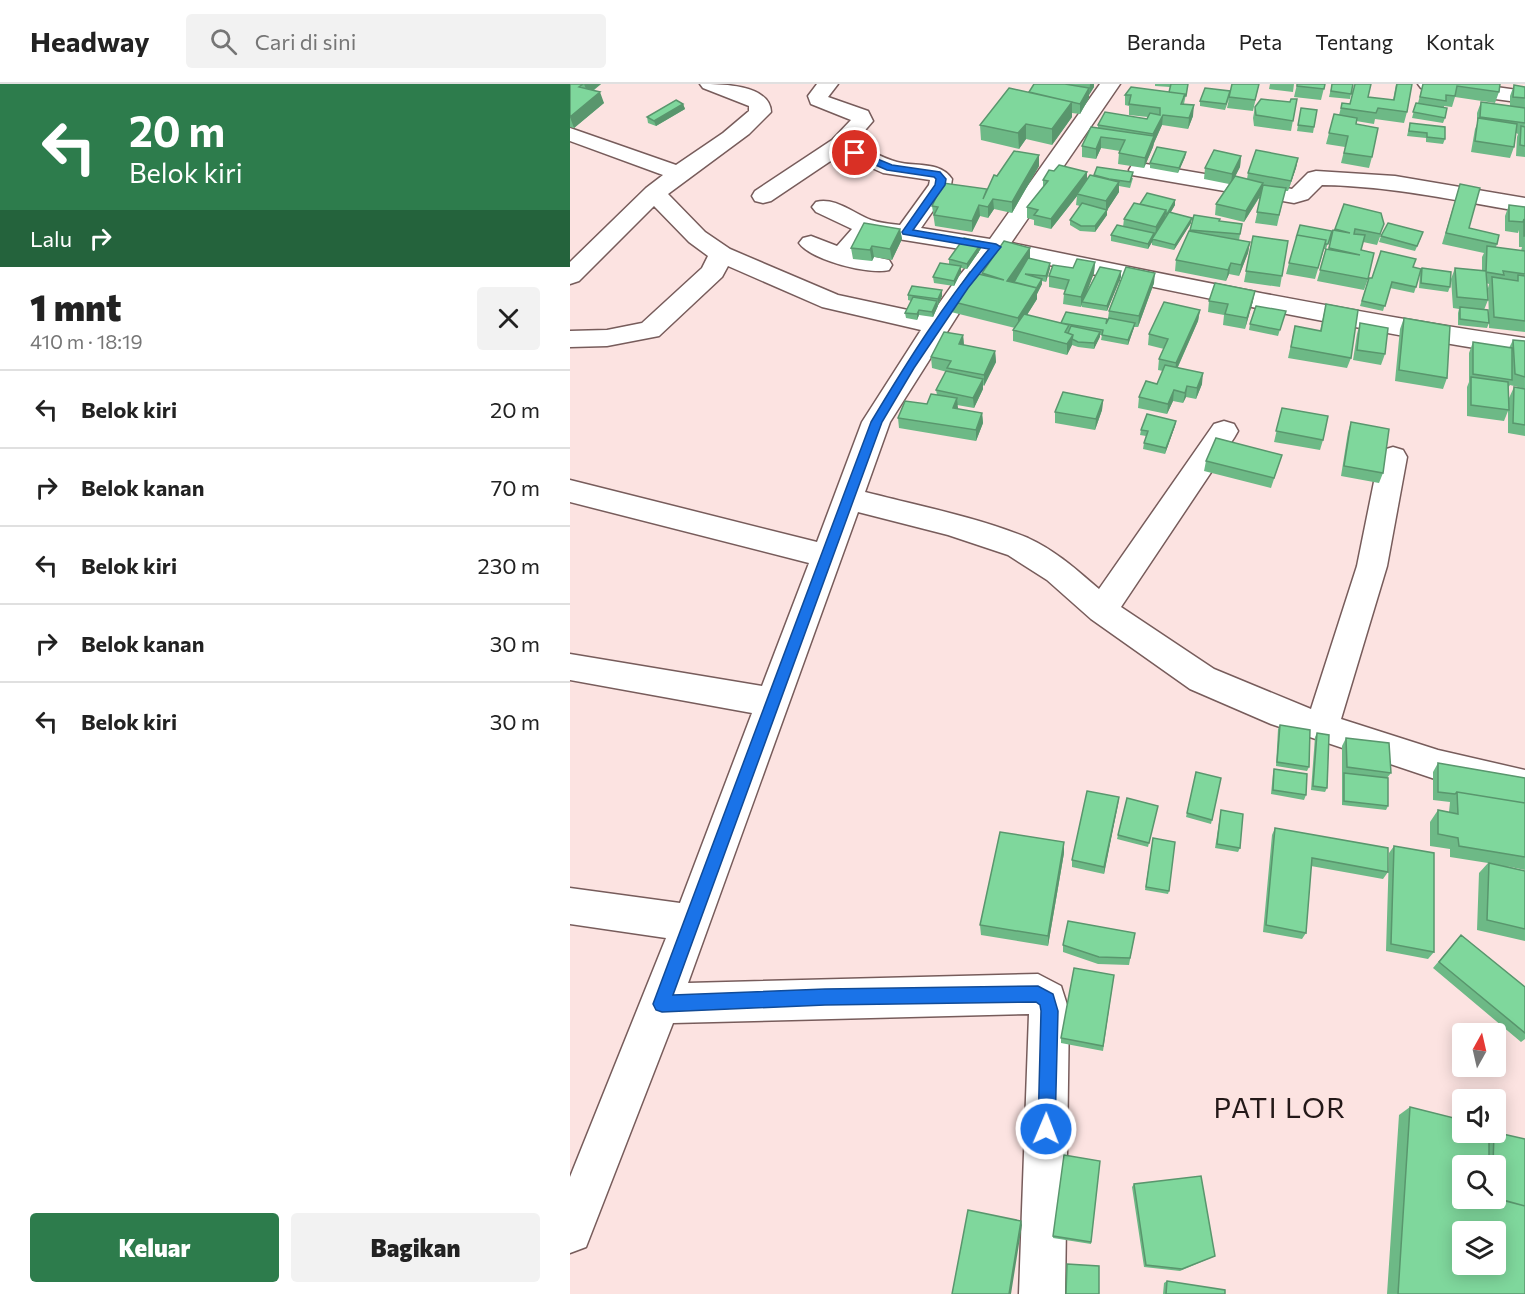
<!DOCTYPE html>
<html lang="id">
<head>
<meta charset="utf-8">
<style>
	body { margin:0; font-family:Commissioner,sans-serif; background:#f2f2f2; color:#222; height:100vh; display:flex; flex-direction:column; font-size:22px; white-space:nowrap }
	* { box-sizing:border-box; margin:0 }
	p { font-size:20px; color:#767676 }
	.icon { flex:none; width:33px; height:33px; fill:none; stroke:currentColor; stroke-width:2; stroke-linecap:round; stroke-linejoin:round }
	.map { position:relative; flex:1; overflow:hidden }
	.drawer { display:flex; flex-direction:column; background:#fff; width:570px }
	.drawer>* { flex:none }
	.guide { background:#2d7c4c; color:#fff; overflow:hidden }
	.needle { width:39px; rotate:8deg }
	.controls { position:absolute; left:882px; top:939px; display:grid; gap:12px }
	.controls a { display:grid; place-items:center; width:54px; height:54px; border-radius:6px; background:#fff; box-shadow:0 3px 15px #0003; font-size:30px }
	.pin { position:absolute; display:grid; place-items:center; width:51px; height:51px; color:#fff; margin:-26px; border:3px solid #fff; border-radius:50%; box-shadow:0 2px 6px #0007 }
	.me { position:absolute; width:66px; margin:-33px; rotate:1deg; stroke-linejoin:round; filter:drop-shadow(0 0 4px #0008) }
	.turn { display:flex; align-items:center; gap:21px; height:126px; padding:0 30px; font-size:27px }
	.turn .icon { width:78px; height:78px; stroke-width:2.5 }
	.turn b { display:block; font-size:42px; line-height:51px }
	.then { display:flex; align-items:center; height:57px; padding:0 30px; background:#0003; gap:12px; font-size:22px }
	.round { display:grid; place-items:center; flex:none; width:63px; height:63px; border-radius:6px; background:#f2f2f2 }
	.head { display:flex; align-items:center; justify-content:space-between; height:102px; padding:0 30px }
	h1 { font-size:36px; font-weight:800; line-height:45px }
	.button { display:flex; gap:12px; margin-top:auto; padding:12px 30px }
	.button a { flex:1; height:69px; border-radius:6px; background:#2d7c4c; color:#fff; font-size:24px; font-weight:800; line-height:69px; text-align:center }
	.button a+a { background:#f2f2f2; color:#222 }
	ul { padding:0; list-style:none }
	li { display:flex; align-items:center; gap:18px; height:78px; padding:0 30px; border-top:2px solid #e0e0e0 }
	li div { flex:1 }
	li b { display:block; font-size:22px }
	li em { font-style:normal }
	header { display:flex; align-items:center; gap:36px; box-sizing:border-box; height:84px; padding:0 30px; background:#fff; border-bottom:2px solid #e0e0e0 }
	header strong { font-size:28px }
	nav { display:flex; gap:33px; margin-inline-start:auto; font-size:21px }
	.search { width:420px; height:54px; background:#f2f2f2; display:flex; align-items:center; gap:15px; box-sizing:border-box; padding:0 21px; border-radius:6px; color:#767676; font-size:22px }
	main { display:flex; flex:1; min-height:0 }
	.map>svg:first-child { display:block }
</style>
</head>
<body>
<header>
<strong>Headway</strong>
<div class="search"><svg class="icon" aria-label="search" viewBox="0 0 24 24"><circle cx="10" cy="10" r="6"/><path d="M15 15l6 6"/></svg>Cari di sini</div>
<nav><a>Beranda</a><a>Peta</a><a>Tentang</a><a>Kontak</a></nav>
</header>
<main>
<section class="drawer">
<div class="guide">
<div class="turn"><svg class="icon" aria-label="left" viewBox="0 0 24 24"><path d="M17 20v-9H6M10 6l-5 5 5 5"/></svg><div><b>20 m</b>Belok kiri</div></div>
<div class="then">Lalu<svg class="icon" aria-label="right" viewBox="0 0 24 24"><path d="M7 20v-9h11M14 6l5 5-5 5"/></svg></div>
</div>
<div class="head"><div><h1>1 mnt</h1><p>410 m · 18:19</p></div><a class="round"><svg class="icon" aria-label="close" viewBox="0 0 24 24"><path d="M6 6l12 12M18 6L6 18"/></svg></a></div>
<ul>
<li><svg class="icon" aria-label="left" viewBox="0 0 24 24"><path d="M17 20v-9H6M10 6l-5 5 5 5"/></svg><div><b>Belok kiri</b></div><em>20 m</em></li>
<li><svg class="icon" aria-label="right" viewBox="0 0 24 24"><path d="M7 20v-9h11M14 6l5 5-5 5"/></svg><div><b>Belok kanan</b></div><em>70 m</em></li>
<li><svg class="icon" aria-label="left" viewBox="0 0 24 24"><path d="M17 20v-9H6M10 6l-5 5 5 5"/></svg><div><b>Belok kiri</b></div><em>230 m</em></li>
<li><svg class="icon" aria-label="right" viewBox="0 0 24 24"><path d="M7 20v-9h11M14 6l5 5-5 5"/></svg><div><b>Belok kanan</b></div><em>30 m</em></li>
<li><svg class="icon" aria-label="left" viewBox="0 0 24 24"><path d="M17 20v-9H6M10 6l-5 5 5 5"/></svg><div><b>Belok kiri</b></div><em>30 m</em></li>
</ul>
<div class="button"><a>Keluar</a><a>Bagikan</a></div>
</section>
<div class="map">
<svg width="955" height="1210" viewBox="0 0 955 1210">
	<rect width="100%" height="100%" fill="#fce3e1"/>
	<g fill="none" stroke-linecap="round" stroke-linejoin="round">
		<g stroke="#775c5b" stroke-width="3">
			<path id="street" d="M130,0C150,0 200,0 201,28L179,50L98,110L135,148L160,165L268,211L361,231L385,197L409,168L303,151L287,169L319,176L322,181L319,186C299,191 241,176 229,159L233,154L241,152L267,162L282,145L246,128L242,123L246,118C265,113 283,129 301,136C310,139 321,140 330,141L359,101L360,96L313,89L271,70L201,117L193,119L185,117L182,112L185,107L262,56L281,36L241,20L238,12L247,0H268L258,13L298,27L303,37L284,59C297,65 312,74 327,78C346,83 370,77 382,95L381,101L351,144L420,155L530,0H550L441,159C612,194 782,229 955,254V272C779,245 606,208 432,171L403,207L320,338L295,408C349,422 407,433 458,454C485,466 508,487 529,505L644,340L654,337L664,340L668,347L664,354L551,523L644,585L741,625L787,482L809,373L813,366L823,363L833,366L837,373L817,482L771,635L868,666L955,686V718L868,696L701,640L620,605L521,535L477,496L438,471L378,451L288,428L118,899L468,890L491,902L499,927L495,1210H449L459,930L103,939L16,1163L0,1169V1093L96,854L0,840V804L110,819L182,629L0,596V570L192,602L239,479L0,418V396L247,458L292,338L351,246L252,223L158,182L152,193L89,252L37,262L0,263V247L37,246L72,239L132,184L138,172L119,158L84,122L9,197L0,200V178L76,104L93,91L0,57V44L106,81L153,49L179,27V22L133,4Z
				M848,0H904L955,7V19L858,6L851,4Z
				M570,79L722,105L738,89L746,87L825,92L955,114V128C888,117 821,102 752,101L738,115L724,119L562,91L559,86L562,81Z"/>
		</g>
		<use href="#street" fill="#fff" fill-rule="evenodd"/>
	</g>
	<path fill="#6db986" fill-rule="evenodd" d="M0,0H31L23,7L34,19L4,44L0,43Z
		M464,0H524V3L519,11V14L510,30L502,29V33L482,61L456,55L449,65L411,56L410,41L459,8Z
		M585,0H618L614,20L623,32L618,45L592,41L584,59L583,63L574,84L548,80L549,69L550,67L531,64L526,75L512,73V62L528,44V41L577,35L578,33L559,31V22L555,21V11L599,8L600,3L585,2Z
		M689,0L683,27L657,24L659,15L655,26L630,22V17L660,7Z
		M700,0H724L723,8L699,5Z
		M727,0H755L751,16L724,13Z
		M762,0H783L780,15L759,13Z
		M826,0H842L837,28L834,39L805,35L804,40L786,37V40L802,73L799,84L771,79L775,63L756,60L759,49L769,31L772,19L780,20L798,13L823,16Z
		M853,0H930L929,8L925,19L885,13L882,23L874,22L875,34L873,39L842,34L846,19H848Z
		M944,1L955,3V73L946,72L947,53L948,50L946,49L944,63L940,74L901,68L905,45L907,40V29L911,18L940,22V12Z
		M727,15L721,47L684,42L683,34L685,23L720,18Z
		M113,20L115,25L86,42L78,39L77,33Z
		M731,24L747,26L743,49L727,47Z
		M840,39L875,55L873,60L856,58V54L837,52Z
		M616,68L615,73L608,89L580,84V79Z
		M671,72L670,83L665,92L677,95L678,89L728,74L726,84L718,107H715L707,142L685,139L691,111L674,138L645,131L646,120L659,100L634,95L635,84Z
		M469,82L442,129L424,125L418,134L410,132L402,148L365,142L362,122L417,107L427,92Z
		M484,87L517,88V95L524,91L563,94L560,104L549,102V108L537,126V131L525,148L510,147L500,141V136L510,122L506,121L507,112L481,145L464,141V136L457,134V123L473,103V96Z
		M890,100L899,144L927,160L926,163L951,167L952,163H949V146L948,149L935,147V132L939,121L955,123V248L919,244V239L917,244L888,241V229L889,225L883,224L881,195L885,184L912,187V173L914,169L872,160ZM916,199L919,200L918,204L919,235L914,226L918,216Z
		M605,116V121L601,128L621,139L604,166L582,161V157L578,165L541,157V151L553,143L554,135L570,120Z
		M774,120L811,150L807,161L793,158L791,166L798,195L794,206L747,197L756,166L754,165L745,195L716,190L719,179L762,147L756,165L758,166L763,146H765Z
		M624,131L650,137L672,140L669,156L680,158L678,169L669,192L659,190L656,197L605,187L606,176L620,147Z
		M330,145L332,155L322,176L304,173L302,177L283,175L281,164Z
		M683,152L718,157L710,203L674,198Z
		M811,152L851,154L845,167L809,158Z
		M412,163L397,185L391,184V188L384,202L364,199L363,193L379,180V175Z
		M460,164V174L480,184L476,198L472,197V200L467,210V215L457,231L491,239L496,228L536,240L538,235L539,227L584,199L568,243H564L558,261L531,256L532,251H530L524,265L508,263L502,261L497,271L443,257V246L445,244L381,228L380,217L412,191V189Z
		M525,178L524,189L516,210L551,193L537,227L512,223V221L511,223L493,220L494,210L495,206L479,203V192Z
		M843,183L846,203L844,209L820,204L813,227L790,222L799,194H802Z
		M852,184L880,203L878,208L849,204L850,189Z
		M372,206V212L363,233L349,231L347,236L336,234L335,229L341,217L338,216V211Z
		M639,217H683L675,245L653,241L654,231L638,228Z
		M756,220L781,274L777,284L718,274L725,242L750,247Z
		M630,226L628,237L608,283L632,300L626,315L616,313L613,319L603,317L597,330L568,324L569,313L587,300L593,287L588,286L589,275L594,265L578,261L579,250Z
		M714,233L708,252L679,246L680,240Z
		M834,234L877,294L873,305L825,297L830,245Z
		M790,239L815,270L811,281L783,276L787,250Z
		M393,251L394,261L425,267L426,278L414,302L413,301V305L404,324L387,321V325L412,329L413,339L406,357L329,344L328,334L357,320L367,311L366,306L377,288L362,284L361,273Z
		M943,256L955,257V352L938,349V327L934,337L897,332V303L899,298V269L903,258L939,264ZM940,301L952,304L944,303L939,314V323L938,304Z
		M533,316L532,326L525,346L485,339V328Z
		M712,324L753,356L750,366L704,358Z
		M606,337L605,342L595,370L573,365L574,359L576,352L570,351L571,346Z
		M781,338L813,389L809,399L771,392L778,348Z
		M712,371L701,404L634,387L636,377Z
		M710,641L739,683L737,687L706,682L708,645Z
		M747,649L757,704L755,708L741,706L745,653Z
		M776,654L821,689L817,694L818,722L816,726L772,721V662Z
		M868,679L955,694V786L936,782L955,787V857L907,846L909,789L918,779L880,773V765L860,762V738L868,726L879,728L880,718L863,716V688Z
		M704,685L736,711L734,716L701,710L703,689Z
		M626,688L642,736L641,740L616,733Z
		M549,713L534,790L502,783V776Z
		M588,722L578,763L547,755L548,751Z
		M651,726L670,764L668,768L645,764Z
		M705,744L818,788L813,795L741,782L736,849L732,855L693,848L702,751Z
		M583,754L599,807L598,810L575,806Z
		M824,762L864,868L858,875L816,867L819,769Z
		M494,769L478,862L411,851L410,841Z
		M565,849L559,881L528,880L493,868V861Z
		M891,851L955,903V955L951,958L863,884Z
		M544,891L533,967L491,959V954Z
		M840,1023L919,1051L926,1048L955,1210H817L829,1031ZM892,1082H926V1114H892Z
		M494,1071L521,1158V1160L483,1154Z
		M564,1100L645,1172L610,1187L574,1183L562,1103Z
		M597,1197L655,1210H593L594,1199Z"/>
	<path fill="#59966d" d="M14,0H31L18,10Z
		M520,0H524V3L519,11Z
		M519,4V14L510,30V20Z
		M30,8L34,19L4,44L0,33Z
		M502,18V33L482,61V45Z
		M113,20L115,25L86,42L84,37Z
		M624,21L623,32L618,45L619,34Z
		M593,31L592,41L584,59L583,63L574,84L575,74L583,55V50Z
		M456,40V55L449,65L448,49Z
		M531,53V64L526,75V65Z
		M616,68L615,73L608,89L609,84Z
		M469,71V82L442,129V118Z
		M671,72L670,83L661,101L662,90Z
		M728,74L726,84L718,107L721,97Z
		M517,88V99L507,110V112L481,145V135Z
		M549,98V108L536,128V117Z
		M693,99L691,110L674,138L676,127Z
		M423,115L424,125L418,134V123Z
		M605,116V121L596,136L597,130Z
		M409,121L410,132L402,148V137Z
		M537,126V131L525,148V142Z
		M596,126L595,137L585,154L586,143Z
		M622,134L621,139L604,166L605,161Z
		M330,145L332,155L322,176L320,165Z
		M584,149V155L578,165V160Z
		M412,158V163L397,185V180Z
		M680,158L678,169L669,192L671,181Z
		M302,162L304,173L302,177L300,166Z
		M460,164V175L438,208L437,197Z
		M525,178L524,189L513,218H512L511,223V213Z
		M480,179V184L476,198V192Z
		M661,179L659,190L656,197L658,186Z
		M391,182V188L384,202V197Z
		M551,187V193L537,227V222Z
		M585,189L584,199L568,243L569,232Z
		M472,195V200L467,210V215L448,245V234Z
		M372,206V212L368,221V215Z
		M685,207L683,217L675,245L677,234Z
		M367,217L368,222L363,233L362,228Z
		M349,226V231L347,236V230Z
		M630,226L628,237L605,289L606,279Z
		M565,239L564,244L558,261V256Z
		M530,248V253L524,265V259Z
		M393,251L394,262L389,260Z
		M503,251L502,261L497,271V260Z
		M425,267L426,278L414,302V291Z
		M633,289L632,300L626,315L627,304Z
		M413,295V305L404,324L403,314Z
		M617,302L616,313L613,319L615,309Z
		M604,306L603,317L597,330L598,320Z
		M387,314L388,324L384,335L383,324Z
		M533,316L532,326L525,346L526,335Z
		M412,329L413,339L406,357V346Z
		M606,337L605,342L595,370L596,364Z
		M549,713L548,721L534,790V783Z
		M494,758V769L478,862V852Z
		M451,1137L452,1141L441,1210H439Z"/>
	<path fill="#7fd79c" stroke="#59966d" stroke-width="1.5" fill-rule="evenodd" d="M0,0H13L9,3L30,8L0,33Z
		M464,0H495L519,4L510,20L459,8Z
		M601,0H618L616,12H614L615,10L599,8Z
		M662,0H689L685,16L659,13Z
		M727,0H755L754,5L727,2Z
		M762,0H783L781,10L761,7Z
		M785,0H801L798,13L824,16L827,0H842L837,28L808,24L806,29L771,24L772,19L780,20Z
		M853,0H930L929,8L887,2L885,12L876,11V17L850,13Z
		M944,1L955,3V14L943,13Z
		M561,3L615,10L611,20L624,21L619,34L593,31L583,50L528,41L535,28L577,35L580,29L590,31V24L559,20L561,11H555Z
		M439,4L502,18L482,45L456,40L448,49L410,41Z
		M635,4L660,7L656,20L630,17Z
		M691,15L720,18L721,15H727L723,37L686,31L685,23Z
		M106,16L113,20L84,37L77,33Z
		M911,18L955,24V39L910,33Z
		M846,19L877,24L875,34L843,28Z
		M731,24L747,26L744,43L728,41Z
		M764,30L787,34L786,40L808,44L802,73L774,69L778,52L759,49Z
		M908,34L947,40L944,63L905,57Z
		M840,39L875,43V55L857,53V49L839,47Z
		M951,42L955,43V62L950,61Z
		M521,43L584,52L575,74L549,69L555,56L531,53L526,65L512,62Z
		M587,63L616,68L609,84L580,79Z
		M644,66L671,72L662,90L635,84Z
		M686,66L728,74L721,97L678,89Z
		M444,67L469,71L442,118L423,115L418,123L409,121L402,137L364,131L368,123L362,122L373,99L417,105L413,115L424,91L427,92Z
		M489,81L517,88L481,135L464,131L468,126L457,123L478,97L473,96L479,86L484,87Z
		M527,83L563,88L560,98L539,95L524,91Z
		M520,91L549,98L536,117L507,110Z
		M665,92L693,99L676,127L646,120Z
		M890,100L910,104L899,144L929,151L927,160L876,149Z
		M693,101L716,104L709,131L687,128Z
		M577,109L605,116L597,130H596V126L570,120Z
		M512,119L537,126L525,142H511L500,136Z
		M564,119L596,126L586,143L554,135Z
		M774,120L811,129L814,140L810,150L785,145L784,150L795,151L791,166L804,169L798,195L750,186L756,165L790,171L759,164L763,146L780,149L765,145Z
		M939,121L955,123V152H954V135L953,138L939,137Z
		M599,128L622,134L605,161L582,155Z
		M624,131L650,135L649,137L672,140L670,150L620,146Z
		M294,139L330,145L320,165L302,162L300,166L281,164Z
		M818,139L853,148L847,162L811,152Z
		M547,141L584,149L578,160L541,151Z
		M730,141L762,147L758,160H755L756,156L727,151L726,154Z
		M619,147L680,158L671,181L661,179L658,186L606,176Z
		M727,151L756,156L748,184L719,179Z
		M683,152L718,157L712,192L676,187Z
		M394,154L412,158L397,180L379,175Z
		M434,157L460,164L437,197L467,204L448,234L380,217L400,188L434,196L412,189Z
		M917,162L955,167V190L933,187L934,191L916,188Z
		M811,167L846,175L843,183L851,185L846,203L822,198L815,222L792,217L799,194H802Z
		M458,174L480,179L476,192L455,190L472,195L466,205L467,204L444,198Z
		M507,175L525,178L511,213L494,210L499,196L479,192L483,181L503,184Z
		M370,179L391,182L384,197L363,193Z
		M530,183L551,187L537,222L512,218Z
		M556,183L585,189L569,232L539,227Z
		M852,184L881,188L880,203L851,199Z
		M885,184L916,187L918,216L887,213Z
		M948,191L955,192V237L924,233L922,193L948,197Z
		M645,199L685,207L677,234L655,230L658,220L639,217Z
		M342,202L372,206L368,215L338,211Z
		M343,213L367,217L362,228L349,226L347,230L335,229Z
		M594,218L630,226L606,279L589,275L598,255L579,250Z
		M756,220L788,226L781,274L721,263L725,242L751,247Z
		M686,222L716,227L710,246L680,240Z
		M890,223L918,226L919,239L890,235Z
		M496,228L537,235L536,240L539,234L565,239L558,256L532,251L533,246L491,239Z
		M454,230L499,241L495,248L503,251L497,260L443,246Z
		M834,234L880,242L877,294L829,286Z
		M790,239L818,244L815,270L787,266Z
		M501,242L530,248L524,259L508,258L502,255L503,251L498,249Z
		M374,248L393,251L389,260L425,267L414,291L377,284L381,277L361,273Z
		M943,256L955,257V293L945,290Z
		M903,258L942,264V296L903,290Z
		M595,281L633,289L627,304L617,302L615,309L604,306L598,320L569,313L576,297L587,300Z
		M376,287L413,295L403,314L366,306Z
		M901,293L938,298L939,326L901,321Z
		M944,303L955,305V341L943,339Z
		M493,308L533,316L526,335L485,328Z
		M361,310L387,314L383,324L412,329L406,346L328,334L335,317L357,320Z
		M712,324L758,332L753,356L706,347Z
		M577,330L606,337L596,364L574,359L578,347L571,346Z
		M781,338L819,345L813,389L774,382Z
		M646,354L712,371L704,394L636,377Z
		M710,641L740,646L739,683L707,678Z
		M747,649L759,651L757,704L743,702Z
		M776,654L819,659L821,689L777,683Z
		M868,679L955,694V719L887,708L885,710L868,708Z
		M704,685L737,690L736,711L703,706Z
		M626,688L651,694L642,736L617,729Z
		M774,689L818,694V722L774,717Z
		M517,707L549,713L534,783L502,776Z
		M887,708L955,719V773L889,762L888,754L868,750V726L888,730Z
		M557,714L588,722L579,759L548,751Z
		M651,726L673,730L670,764L647,760Z
		M705,744L818,764V788L742,774L736,849L696,841Z
		M430,748L494,758L478,852L410,841Z
		M583,754L605,758L599,807L576,803Z
		M824,762L864,769V868L821,860Z
		M919,779L955,787V845L917,836Z
		M498,837L565,849L560,874L529,873L493,861Z
		M891,851L955,903V949L869,878Z
		M504,884L544,891L533,962L491,954Z
		M840,1023L892,1036V1048H919V1082H892V1114H924L955,1122V1210H828ZM892,1148H926V1180H892Z
		M924,1048L955,1055V1122L926,1114V1082H923Z
		M494,1071L530,1077L521,1158L483,1152Z
		M631,1092L645,1172L612,1185L576,1181L564,1100Z
		M398,1126L451,1137L439,1210H382Z
		M497,1180L529,1182V1210H496Z
		M597,1197L655,1206V1210H596Z"/>
	<path fill="#1a73e8" stroke="#114b97" stroke-width="1.5" d="M282,67H288L322,81L370,88L376,95L375,101L343,146L426,160L431,163L398,204L344,284L312,338L103,911L255,905L468,902L483,910L488,927L485,1045L483,1051L476,1054L470,1051L468,1045L471,927L470,921L466,918L255,921L92,928L86,926L83,920L301,338C337,278 374,219 419,165L333,150L332,148L365,101L366,95L364,93L317,86L282,71Z"/>
	<g text-anchor="middle" dominant-baseline="central" stroke-width="6" stroke-linejoin="round" paint-order="stroke">
		<g font-size="28" letter-spacing="1.5" fill="#231818" stroke="#fce3e1">
			<text x="710" y="1023">PATI LOR</text>
		</g>
	</g>
</svg>
<div class="controls">
<a><svg class="needle" viewBox="-14 -14 28 28"><path d="M0-13l5 13h-10z" fill="#e53935"/><path d="M0 13l5-13h-10z" fill="#767676"/></svg></a>
<a><svg class="icon" aria-label="sound" viewBox="0 0 24 24"><path d="M4 9h4l5-4v14l-5-4H4zM17 9q2 3 0 6"/></svg></a>
<a><svg class="icon" aria-label="search" viewBox="0 0 24 24"><circle cx="10" cy="10" r="6"/><path d="M15 15l6 6"/></svg></a>
<a><svg class="icon" aria-label="layers" viewBox="0 0 24 24"><path d="M12 4l9 5-9 5-9-5zM3 14l9 5 9-5"/></svg></a>
</div>
<div class="pin" style="left:285px;top:69px;background:#d93025"><svg class="icon" aria-label="arrive" viewBox="0 0 24 24"><path d="M6 21V4h12l-3 4 3 4H6"/></svg></div>
<svg class="me" style="left:476px;top:1045px" viewBox="-20 -20 40 40"><circle r="17" fill="#1a73e8" stroke="#fff" stroke-width="3"/><path d="M0-11L8 9 0 5-8 9z" fill="#fff"/></svg>
</div>
</main>
</body>
</html>
